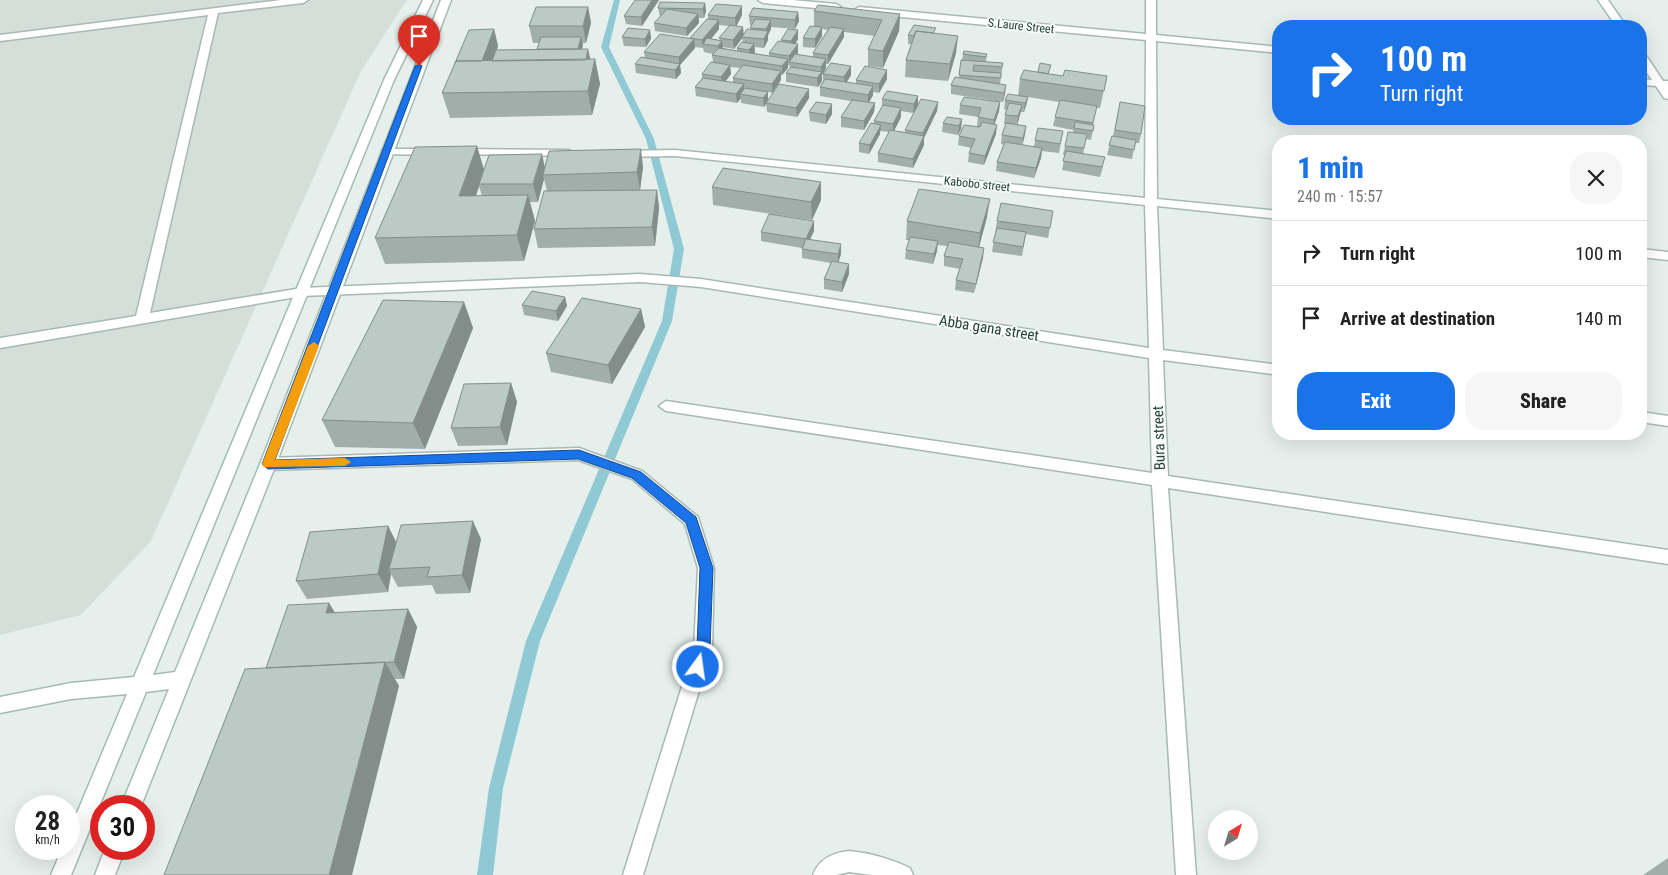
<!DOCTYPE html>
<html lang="en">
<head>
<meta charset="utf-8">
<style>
	body { margin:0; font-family:"Roboto Condensed",sans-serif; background:#f6f6f6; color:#222; height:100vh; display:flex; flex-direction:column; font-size:19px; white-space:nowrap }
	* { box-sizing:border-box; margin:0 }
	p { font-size:16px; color:#767676 }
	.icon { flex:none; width:28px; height:28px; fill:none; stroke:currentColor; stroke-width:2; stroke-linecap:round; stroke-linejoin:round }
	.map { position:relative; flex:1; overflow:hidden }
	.panel { position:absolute; left:1272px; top:135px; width:375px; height:305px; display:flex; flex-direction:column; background:#fff; border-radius:20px; box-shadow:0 5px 20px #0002 }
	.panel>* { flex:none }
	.top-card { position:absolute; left:1272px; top:20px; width:375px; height:105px; border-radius:20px; box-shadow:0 5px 20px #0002; background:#1a73e8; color:#fff; overflow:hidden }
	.needle { width:32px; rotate:38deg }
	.tools { position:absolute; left:1208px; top:810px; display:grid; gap:10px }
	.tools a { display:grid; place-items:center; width:50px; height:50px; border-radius:50%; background:#fff; box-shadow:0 5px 20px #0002; font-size:25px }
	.speed { position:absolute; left:15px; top:795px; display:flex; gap:10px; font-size:25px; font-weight:700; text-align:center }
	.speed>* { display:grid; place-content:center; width:65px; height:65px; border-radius:50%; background:#fff; box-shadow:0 5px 20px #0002; line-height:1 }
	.speed small { font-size:12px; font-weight:400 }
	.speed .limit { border:8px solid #d22; background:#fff; color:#111 }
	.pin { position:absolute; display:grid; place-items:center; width:42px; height:42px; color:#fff; margin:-51px -21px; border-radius:50% 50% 50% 0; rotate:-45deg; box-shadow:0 0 5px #0007 }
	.pin .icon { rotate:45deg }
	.me { position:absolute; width:55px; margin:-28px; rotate:14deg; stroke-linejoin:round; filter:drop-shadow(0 0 4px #0008) }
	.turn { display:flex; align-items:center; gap:18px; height:105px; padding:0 25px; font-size:22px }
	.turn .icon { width:65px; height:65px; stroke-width:2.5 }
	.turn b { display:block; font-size:35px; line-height:42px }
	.round { display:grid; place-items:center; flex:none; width:52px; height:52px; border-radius:20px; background:#f6f6f6 }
	.overview { display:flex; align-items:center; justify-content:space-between; height:85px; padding:0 25px }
	h1 { font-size:30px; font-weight:800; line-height:38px; color:#1a73e8 }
	.action { display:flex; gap:10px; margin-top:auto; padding:10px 25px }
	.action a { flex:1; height:58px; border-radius:20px; background:#1a73e8; color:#fff; font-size:20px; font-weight:800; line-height:58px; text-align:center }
	.action a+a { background:#f6f6f6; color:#222 }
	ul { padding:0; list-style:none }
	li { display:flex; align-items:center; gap:15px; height:65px; padding:0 25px; border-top:1px solid #e0e0e0 }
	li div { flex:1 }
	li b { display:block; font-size:19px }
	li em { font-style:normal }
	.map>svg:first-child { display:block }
</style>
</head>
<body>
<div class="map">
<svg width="1668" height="875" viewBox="0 0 1668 875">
	<rect width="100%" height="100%" fill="#e6efeb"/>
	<path fill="#d4dfda" d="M0,0H407L361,71L151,541L81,615L0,635Z"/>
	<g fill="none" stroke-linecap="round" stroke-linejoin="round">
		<path fill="#8ec9d4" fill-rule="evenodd" d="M614,0H620L609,47L654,139L684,249L672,321L540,641L503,788L493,875H477L489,788L526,641L662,321L674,249L646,139L601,47Z"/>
		<g stroke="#a8b8b2" stroke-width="3">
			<path id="street" d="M281,0H308L303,3L218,13L150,313L302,288L640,274L701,279L1149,348L1145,205L675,156L622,157L616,154L622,151L675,150L1145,198L1146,40L859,13L854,10L859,7L1146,34V0H1156V35L1279,47V53L1156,41L1157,199L1279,211V219L1157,206L1163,350L1279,365V375L1163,360L1168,476L1668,550V564L1168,488L1196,875H1176L1152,485L666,411L659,406L666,401L1152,473L1149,358L701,287L640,282L302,296L0,348V338L136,316L208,15L0,41V35Z
				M758,0H792L836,4L841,7L836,10L763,3Z
				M1598,0H1608L1626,26H1616Z
				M1641,53L1645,54L1663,81H1668V99L1664,98L1656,86L1641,85V79L1652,80L1641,64Z
				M386,149H432L438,152L432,155L382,154V150Z
				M460,149L569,150L575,153L569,156L456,154V150Z
				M1641,249L1668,252V260L1641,257Z
				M1641,412L1668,416V426L1641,422Z
				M579,448L642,471L698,517L714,568L712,648L643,875H623L694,648L698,568L685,524L632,479L578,460L268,470L263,468L260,464L263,460L268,458Z
				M849,851C871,853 891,859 910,868L913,875H872L849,872L836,875H813C819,859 832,853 849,851Z"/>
		</g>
		<g stroke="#a4bbb3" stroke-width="3">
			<path id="secondary" d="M423,0H433L394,80L153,675L175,672L260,464L441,0H451L276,464L141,806H121L169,689L146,692L71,875H51L62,849H69V832L127,694L71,699L0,713V697L71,683L134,677L384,80Z
				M105,849H125L115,875H95Z"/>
		</g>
		<use href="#street" fill="#fff" fill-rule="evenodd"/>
		<use href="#secondary" fill="#fff" fill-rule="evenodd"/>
	</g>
	<path fill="#a1aea9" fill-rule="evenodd" d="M659,0L642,26L626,24L624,16Z
		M705,3L706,11L704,18H699V23L687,36L655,31L654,23L660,17L658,8Z
		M742,6V15L736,26L744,35L751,29L752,25H750L749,16L798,12L799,21L795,29L771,27V29L768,35V40L764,48L755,47L754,53L769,56V53L781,41V40L798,39L795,44L798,53L797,54L813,57V53L828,30L822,29V36L815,48L803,47V38L814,26V11L900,14L899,31L883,68L868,66V49L875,36L844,32V37L828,64H826V68L822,75V81L818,87L786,82V73L790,68L789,65H788V68L782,75H781V80L772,93L768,92V100L809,89V98L797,117L767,112L766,104L764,107L741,103V98L737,103L696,96L695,87L702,78V74L713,62L712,55L713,54L704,52L703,48L695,47V48L680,65L681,73L676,79L636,73L635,64L645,58L644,52L690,39V38L708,19V15ZM719,25L729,26L719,38L720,40L711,39L719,29ZM742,38L743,42L737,48V51L723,48V47L734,49ZM730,67L740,68L733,78V83L725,81L731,74Z
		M588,7L591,23L586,43H582L583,45L582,49L590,60L595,59L600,84L592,115L450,118L442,93L455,64L494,29L498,46L497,50L537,49L539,43H533L529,26Z
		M650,30L651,39L646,47L624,46L622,37Z
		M935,33L956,53L948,81L905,77L906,60L911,44H908V35Z
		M963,54H987L986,62L1003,63L1000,84L1005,94L1003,102L951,94V85L959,78Z
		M823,74L851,75L847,82L856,84V80L887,79L879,93L873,92V95L869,102L875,103L874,112L864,130L841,127V117L851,101L820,96V87L823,82Z
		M1049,74L1063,76H1107L1100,108H1096L1093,125H1094L1091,140L1086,139L1083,154L1103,167L1100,177L1062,170L1065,155H1063L1065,146L1073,132V130L1053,126L1059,102L1028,97L1026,106L1024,112H1021L1017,125L1026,126L1022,145L1034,147L1035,140L1063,131L1059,153L1042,151L1041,158L1034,178L996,171L997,162L1004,145L1001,144L1002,135L1006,124H1004L1005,115L1006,110L1004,109L1005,100L1018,96L1020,79Z
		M918,96V105L913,113L901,111V117L894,131L905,132V130L938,102L937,111L924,138V145L913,168L878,162V153L889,132L880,131V134L869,154L859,152V143L874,124V121L882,108V99Z
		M1000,102L999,111L994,124L996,134L984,165L968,162L969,153L971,148L958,145L959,136L977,126L978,117L959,114L960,105Z
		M809,112L832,114L826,124L810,121Z
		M1118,112L1141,134L1139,143H1135L1132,159L1107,155L1112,136H1113Z
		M962,119L961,129L958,135L942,132L943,123Z
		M477,146L484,169L643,167L640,190H657L659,208L655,246L538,248L534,229L547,191L544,179L538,202H530L535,221L524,261L385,264L375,238ZM479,186L482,196H476L478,190Z
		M712,187L821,200L812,220L713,205Z
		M1053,211L1048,238L1026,234L1022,256L992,252L997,221Z
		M987,217L979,247L983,258L974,293L955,290L956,280L960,269L944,266V256L947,246L937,245V251L933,264L905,259L906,250L909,240H906L907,221Z
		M814,231L810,239L841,254L838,262L849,264V274L842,292L824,289V279L831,263L802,258V248L761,241V232Z
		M565,297L567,306L558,321L524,315L522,305Z
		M464,302L473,328L425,449L335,447L322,420Z
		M641,309L645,327L612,384L551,372L546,353Z
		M511,383L517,402L507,445L458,446L451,428Z
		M388,526L396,542L481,539L470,593L436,594L432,585L398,587L391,574L388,592L307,599L296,581Z
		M329,603L335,613L408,609L417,627L404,679H395L399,686L266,668Z
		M1668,858V875H1643Z"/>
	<path fill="#838d89" d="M652,0H659L642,26L641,17Z
		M705,3L706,11L704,18L703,9Z
		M742,6V15L736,27L735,18Z
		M588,7L591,23L586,43L583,26Z
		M798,12L799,21L795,29V20Z
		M698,14L699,23L687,36L686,28Z
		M900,14L899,31L883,68V51Z
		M719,20V29L707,44H703V48L702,40Z
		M771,20V29L768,35V40L764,48V39L767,33L766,29Z
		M743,27L744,36L734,49L733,40Z
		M822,27V36L815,48V39Z
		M494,29L498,46L491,65L481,63Z
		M844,29V37L828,64V55Z
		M650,30L651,39L646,47L645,39Z
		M798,30V39L792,50L791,41Z
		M958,36L956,53L948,81L950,64Z
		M581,37L583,45L578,64L576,55Z
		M694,39L695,48L680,65L681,73L676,79L675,70L679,64V57Z
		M722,41L723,49L719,55L718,46Z
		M754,44L755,53L750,59L749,50Z
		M798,44V53L791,62H789V56Z
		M588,49L592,66L585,63Z
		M595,59L600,84L592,115L588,91Z
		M788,59V68L782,75V66Z
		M826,59V68L822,75V81L818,87L817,78L821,73V67Z
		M730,65L731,74L722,86L721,77Z
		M851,66V75L844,86V77Z
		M887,70V79L879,93V84Z
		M781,71V80L772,93V84Z
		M744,84V93L740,94L741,98L737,103L736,94Z
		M1006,85L1005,94L1003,102L1004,93Z
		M873,86V95L868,104V95Z
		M809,89V98L797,117L796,108Z
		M768,92V101L764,107L763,98Z
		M918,96V105L913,113L914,104Z
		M1028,97L1026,106L1024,112L1025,103Z
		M938,102L937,111L924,138V145L913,168V159L922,141L923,133Z
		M1000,102L999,111L993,129L994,120Z
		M875,103L874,112L864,130V121Z
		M832,104V114L826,124V115Z
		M1022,105L1020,114L1017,126L1018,116Z
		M901,108V117L893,133V124Z
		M962,119L961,129L958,135L959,126Z
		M881,125L880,134L869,154L870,145Z
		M997,125L996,134L984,165L985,156Z
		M1026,126L1025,135L1022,147L1023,138Z
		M477,146L484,171L479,184V186L467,222L459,196Z
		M1042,148L1041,158L1034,178L1036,168Z
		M641,149L643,167L640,190L637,172Z
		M542,154L546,172L543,175L544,179L538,202L533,184Z
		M821,182V200L812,220L811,202Z
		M657,190L659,208L655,246L652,227Z
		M528,195L535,221L524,261L517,235Z
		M990,199L987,217L978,251L980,233Z
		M814,221V231L806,248V239Z
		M938,241L937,251L933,264L934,254Z
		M841,244V254L838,264V254Z
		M984,248L983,258L974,293Z
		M849,264V274L842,292V282Z
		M565,297L567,306L558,321L556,311Z
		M464,302L473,328L425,449L413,423Z
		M641,309L645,327L612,384L608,365Z
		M511,383L517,402L507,445L500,427Z
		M473,521L481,539L470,593L462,575Z
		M388,526L397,544L389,569L391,574L388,592L378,574Z
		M329,603L340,621L326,613Z
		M408,609L417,627L404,679L394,662Z
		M385,662L399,686L352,875H329Z"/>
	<path fill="#bbcac4" stroke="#838d89" d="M635,0H652L641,17L624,16Z
		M660,2L705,3L703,9L658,8Z
		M716,4L742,6L735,18L708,15Z
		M818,5L900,14L883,51L868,49L882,20L814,11Z
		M536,7H588L583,26H529Z
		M753,8L798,12L795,20L749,16Z
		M667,9L698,14L686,28L654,23Z
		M707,19L719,20L702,40L690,38Z
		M755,19L771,20L766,29L750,28Z
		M730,25L743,27L733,40L719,38Z
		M914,25L936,28L933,33L916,31L914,36L908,35Z
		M810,26L822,27L815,39L803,38Z
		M830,27L844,29L828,55L813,53Z
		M628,28L650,30L645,39L622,37Z
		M494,29L482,61H456L455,63L469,30Z
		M747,29L768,31L764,39L742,37Z
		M788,29L798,30L791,41L781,40Z
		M916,31L958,36L950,64L906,60Z
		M660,34L694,39L679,57L644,52Z
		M541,37H581L578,49H537Z
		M707,38L722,41L718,46L703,44Z
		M778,41L798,44L789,56L769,53Z
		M742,42L754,44L749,50L737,48Z
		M719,48L788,59L782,66L712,55Z
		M588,49L586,60L492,61L496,50Z
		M964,51L987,54L986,57L963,54Z
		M795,54L826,59L821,67L789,62Z
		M641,57L680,64L675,70L635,64Z
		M595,59L588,91L442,93L456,61Z
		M961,60L1003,63L1002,67L974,65L973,71L1001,73V78L959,75Z
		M711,62L730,65L721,77L702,74Z
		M831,63L851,66L844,77L823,74Z
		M1040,63L1051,65L1048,74L1038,72Z
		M743,65L781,71L772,84L733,78Z
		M865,66L887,70L879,84L856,80Z
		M791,67L822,72L817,78L786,73Z
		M1024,70L1063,76L1065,70L1107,76L1104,91L1020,79Z
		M955,77L1006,85L1004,93L951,85Z
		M703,78L744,84L736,94L695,87Z
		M825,79L873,86L868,95L820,87Z
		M779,84L809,89L796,108L766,103Z
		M745,88L768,92L763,98L740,94Z
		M887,91L918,96L914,104L882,99Z
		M1008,94L1028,97L1025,103L1005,100Z
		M964,97L1000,102L994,120L978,117L981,108L960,105Z
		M921,99L938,102L923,133L905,130Z
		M852,100L875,103L864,121L841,117Z
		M1060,100L1097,106L1093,123L1055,117Z
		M816,102L832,104L826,115L809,112Z
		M1120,102L1145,106L1141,134L1115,130Z
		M1009,103L1022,105L1018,116L1005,115Z
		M883,105L901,108L893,124L874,121Z
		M947,117L962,119L959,126L943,123Z
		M982,122L997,125L985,156L969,153L975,139L959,136L964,125L980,127Z
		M1075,122L1094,125L1093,131L1074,128Z
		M871,123L881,125L870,145L859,143Z
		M1006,123L1026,126L1023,138L1002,135Z
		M1038,128L1063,131L1060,144L1035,140Z
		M890,130L924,136L913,159L878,153Z
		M1068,132L1087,134L1084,148L1065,146Z
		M1112,136L1136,140L1134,150L1109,145Z
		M1005,142L1042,148L1036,168L997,162Z
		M477,146L459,196L528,195L517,235L375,238L415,147Z
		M641,149L637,172L543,175L549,151Z
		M1066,151L1105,157L1102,167L1063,161Z
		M542,154L533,184H479L489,155Z
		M723,168L821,182L811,202L712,187Z
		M919,189L990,199L980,233L907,221Z
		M657,190L652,227L534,229L544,191Z
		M1001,203L1053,211L1050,228L997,221Z
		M769,214L814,221L806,239L761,232Z
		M997,228L1026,232L1023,247L993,242Z
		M910,237L938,241L934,254L906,250Z
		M806,239L841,244L838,254L802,249Z
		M949,242L984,248L976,284L956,280L963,259L944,256Z
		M832,261L849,264L842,282L824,279Z
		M532,291L565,297L556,311L522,305Z
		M582,298L641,309L608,365L546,353Z
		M383,300L464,302L413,423L322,420Z
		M511,383L500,427L451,428L464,384Z
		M473,521L462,575L427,577L430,567L389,569L401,525Z
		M388,526L378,574L296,581L310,532Z
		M329,603L326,613L408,609L394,662L266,668L288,605Z
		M385,662L329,875H164L245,669Z"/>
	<path fill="#1a73e8" stroke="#114b97" d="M419,64L422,66L275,460L579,450L641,472L696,517L713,568L710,648L702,671L698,673L693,671L691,667L697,648L700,568L686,523L632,478L578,459L268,469L262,464L415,66Z"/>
	<path fill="#f59e0b" d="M314,342L319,346L275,460L345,458L351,462L345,466L264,467L262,464L308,346Z"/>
	<g text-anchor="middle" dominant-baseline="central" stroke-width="4" stroke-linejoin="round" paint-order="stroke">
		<g font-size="12" fill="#24423a" stroke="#f7fbf9">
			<text transform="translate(1021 26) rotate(6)">S.Laure Street</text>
			<text transform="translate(977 184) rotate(6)">Kabobo street</text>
		</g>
		<g font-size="15" fill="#24423a" stroke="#f7fbf9">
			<text transform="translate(989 328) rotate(9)">Abba gana street</text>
			<text transform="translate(1159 438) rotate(-92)">Bura street</text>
		</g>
	</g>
</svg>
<div class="tools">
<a><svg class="needle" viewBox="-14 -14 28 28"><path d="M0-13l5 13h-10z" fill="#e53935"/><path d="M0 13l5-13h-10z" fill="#767676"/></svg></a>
</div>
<div class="speed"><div>28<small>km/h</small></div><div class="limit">30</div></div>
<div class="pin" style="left:419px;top:66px;background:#d93025"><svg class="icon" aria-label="arrive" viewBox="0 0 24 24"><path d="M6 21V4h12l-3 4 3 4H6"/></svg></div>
<svg class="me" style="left:698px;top:667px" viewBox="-20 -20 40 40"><circle r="17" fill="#1a73e8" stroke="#fff" stroke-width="3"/><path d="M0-11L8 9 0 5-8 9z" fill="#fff"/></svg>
<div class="top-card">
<div class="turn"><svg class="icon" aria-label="right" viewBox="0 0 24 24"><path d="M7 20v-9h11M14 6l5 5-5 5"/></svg><div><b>100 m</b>Turn right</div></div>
</div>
<section class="panel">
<div class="overview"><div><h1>1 min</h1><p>240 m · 15:57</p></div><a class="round"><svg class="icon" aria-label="close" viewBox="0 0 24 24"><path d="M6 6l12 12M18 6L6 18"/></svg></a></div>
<ul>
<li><svg class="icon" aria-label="right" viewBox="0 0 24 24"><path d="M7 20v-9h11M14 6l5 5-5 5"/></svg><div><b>Turn right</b></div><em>100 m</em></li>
<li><svg class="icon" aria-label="arrive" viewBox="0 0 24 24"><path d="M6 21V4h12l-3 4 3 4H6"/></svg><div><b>Arrive at destination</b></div><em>140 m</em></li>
</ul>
<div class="action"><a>Exit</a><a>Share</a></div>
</section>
</div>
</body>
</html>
